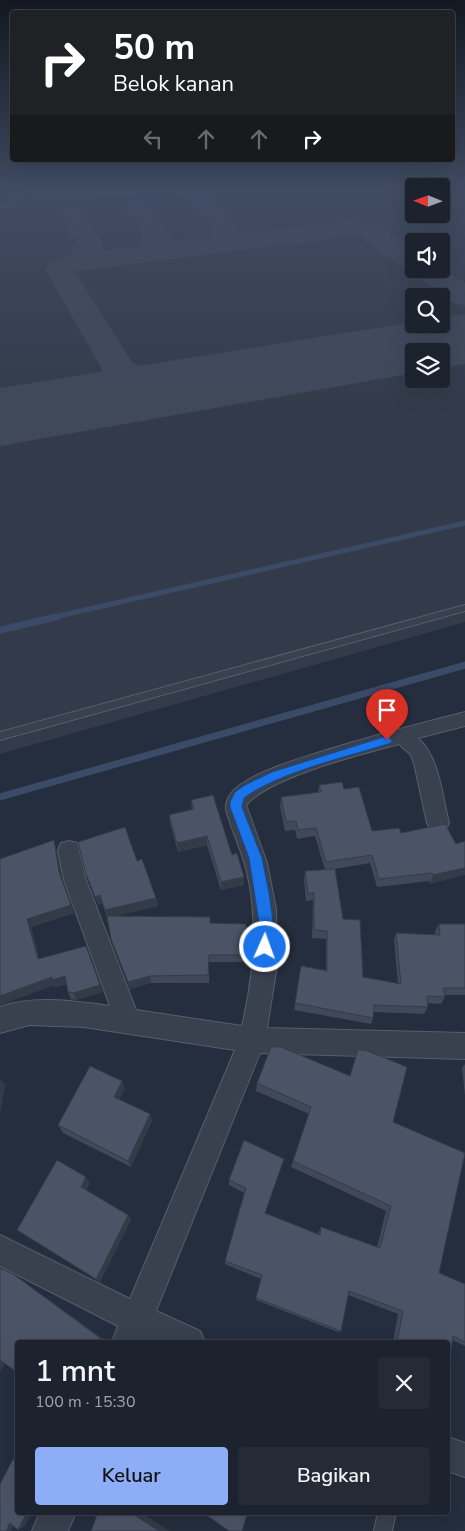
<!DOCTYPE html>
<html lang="id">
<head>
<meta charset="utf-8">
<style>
	body { margin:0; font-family:"Nunito Sans",sans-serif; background:#252a36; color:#f1f3f6; height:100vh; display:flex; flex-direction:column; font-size:19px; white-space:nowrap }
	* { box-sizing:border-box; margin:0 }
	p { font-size:16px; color:#a0a4aa }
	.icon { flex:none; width:28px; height:28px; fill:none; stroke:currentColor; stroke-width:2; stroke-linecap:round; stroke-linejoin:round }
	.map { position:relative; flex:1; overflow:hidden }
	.drawer { position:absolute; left:15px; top:1340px; width:435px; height:175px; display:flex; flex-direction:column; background:#1c222e; border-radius:5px; box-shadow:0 5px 20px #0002,0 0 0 1px #3a3f4a }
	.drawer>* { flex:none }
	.guide { position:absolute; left:10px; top:10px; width:445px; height:152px; border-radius:5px; box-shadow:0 5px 20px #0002,0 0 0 1px #3a3f4a; background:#202124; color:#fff; overflow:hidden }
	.needle { width:32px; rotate:271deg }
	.buttons { position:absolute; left:405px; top:178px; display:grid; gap:10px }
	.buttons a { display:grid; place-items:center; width:45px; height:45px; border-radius:5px; background:#1c222e; box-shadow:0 5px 20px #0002,0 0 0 1px #3a3f4a; font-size:25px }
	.pin { position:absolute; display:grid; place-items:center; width:42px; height:42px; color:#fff; margin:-51px -21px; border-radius:50% 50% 50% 0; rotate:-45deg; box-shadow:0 0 5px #0007 }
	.pin .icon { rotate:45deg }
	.me { position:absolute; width:55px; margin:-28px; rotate:2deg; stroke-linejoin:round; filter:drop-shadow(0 0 4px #0008) }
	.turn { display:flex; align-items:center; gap:18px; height:105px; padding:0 20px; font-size:22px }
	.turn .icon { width:65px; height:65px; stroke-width:2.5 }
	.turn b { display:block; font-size:35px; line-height:42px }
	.lanes { display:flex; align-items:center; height:48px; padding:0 20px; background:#0003; justify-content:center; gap:25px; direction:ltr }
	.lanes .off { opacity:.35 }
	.round { display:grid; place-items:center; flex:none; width:52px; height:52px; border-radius:5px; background:#252a36 }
	.overview { display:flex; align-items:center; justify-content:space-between; height:85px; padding:0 20px }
	h1 { font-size:30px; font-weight:600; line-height:38px }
	.action { display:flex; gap:10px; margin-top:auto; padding:10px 20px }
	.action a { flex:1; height:58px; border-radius:5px; background:#8dadf6; color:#111; font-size:20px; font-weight:600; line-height:58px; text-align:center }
	.action a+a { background:#252a36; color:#f1f3f6 }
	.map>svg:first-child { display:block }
</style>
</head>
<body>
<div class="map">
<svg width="465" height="1531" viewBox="0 0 465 1531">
	<rect width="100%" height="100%" fill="#252e3e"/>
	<path fill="#333b4b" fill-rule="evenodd" d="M0,191H414V214H441V191H465V622L0,754ZM414,241H441V269H414ZM414,296H441V324H414ZM414,351H441V379H414Z"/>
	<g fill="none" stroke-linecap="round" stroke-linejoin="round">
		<path stroke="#3b4a67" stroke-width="5" d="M50,618L465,523"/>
		<path stroke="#3b4a67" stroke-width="7" d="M0,630L56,617
			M0,797L465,665"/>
		<path fill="#40495a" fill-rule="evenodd" d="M199,193C214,196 230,214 239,227L236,231L241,234L350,220L378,225L414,249V269L441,268L465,283V306L454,303L414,275L410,269L404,268L361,238L350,236L78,271L75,272L132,362L148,372L181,373L318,353L330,356L335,363L330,370L318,373L181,395L148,393L126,388C104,418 35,422 0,427V405C27,401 90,398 102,369L45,269L49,263L73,254L71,251L76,242L58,214L62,209L71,206L80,209L103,243L100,251L143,246L142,240L145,235L124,208L127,203C133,201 137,200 143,202C151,206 167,227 172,235L169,240L173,242L212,237L210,234L212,227L187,200L190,195Z
			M465,327V348L453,351L441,348L436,341L441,334Z"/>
		<path fill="#40495a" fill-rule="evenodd" d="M465,314V364L441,368V351H414V373L0,446V388L414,322V324H441V318Z"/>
		<g stroke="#575e6c" stroke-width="2">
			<path id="service" d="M15,191H19V197L22,202L125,191H141L0,207V205L18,203L15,197Z
				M465,605V611L0,740V732Z
				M378,1512H396L392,1531H374Z"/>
		</g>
		<g stroke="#575e6c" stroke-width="2">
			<path id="minor" d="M465,712V726L418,738C440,758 442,796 449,823L446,829L438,832L430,829L427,823L414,763L411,755L399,744C361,754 270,777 246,805L267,863L276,909L277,965L267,1028L465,1033V1059L260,1053L156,1311L200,1331L205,1342H153L145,1339L144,1342H112L118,1326L0,1266V1235L130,1299L235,1050L84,1027L29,1025L0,1033V1007C34,995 74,1001 110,1006L64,880L58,850L61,843L69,841L77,843L86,880L136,1010L242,1026C254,975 259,923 247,872C242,851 232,831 226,810C225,800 232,790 240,785C262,770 289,762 314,754C364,738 414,725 465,712Z
				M448,1437L465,1443V1477L448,1471Z
				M40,1512H76L68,1531H32Z"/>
		</g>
		<path stroke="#45585c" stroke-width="1" stroke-dasharray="2 2" stroke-linecap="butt" d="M164,191L199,200
			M251,191L259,193
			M126,205L136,208"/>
		<use href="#service" fill="#39404e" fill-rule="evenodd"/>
		<use href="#minor" fill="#39404e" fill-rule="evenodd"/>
	</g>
	<path fill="#404859" d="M319,785L344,789L372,831L401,833L456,844L430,884L429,881L377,887L370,863L329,870L343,919L363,977L398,984L394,940L396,933L436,935L435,931L439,924H465V995H444L445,997L441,1004L427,1003L428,1007L424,1014L374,1012L373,1018L371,1024L294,1010L301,966L326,970V939L312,938L313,900L306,901L304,879L305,871L325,870L315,836L297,839L295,830L285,831L280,806L281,797L318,793Z
		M191,800L232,855L244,877V885L221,890L207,845L178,852L170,823L169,815L192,809Z
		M56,849L62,879L74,913L31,927L39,959L103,992L76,1000L71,999L68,992L67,984L55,987L54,985L0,1005V859Z
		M137,861L156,898L158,906L115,916L210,917V923L247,955V962H209V983H151L130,989L114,946L107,918L102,903L98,905L85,871Z
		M358,1050L393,1122L439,1273L465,1284V1346L452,1340L448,1342H393L398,1314L348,1295L341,1331L338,1332L256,1300L261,1279L225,1264V1261L244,1193L229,1185V1180L282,1165L265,1213L318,1234L321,1227L377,1247L386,1211L291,1167L309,1114L256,1091L257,1083L350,1076Z
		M465,1064V1096L462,1068Z
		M125,1089L119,1099L150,1114L152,1121L131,1167L63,1133L58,1125Z
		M90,1183L86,1191L128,1215L131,1220L100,1282L17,1230Z"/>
	<path fill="#343b48" d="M207,836V845L178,852L177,843Z
		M54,840L56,849L62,881L59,872Z
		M465,868V875L430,884L433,875Z
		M244,877V885L221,890V882Z
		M100,895L102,903L98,905L95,897Z
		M156,898L158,906L107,918L105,910Z
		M71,905L74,913L31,927L41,966L38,959L27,919Z
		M65,976L68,983L55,987L54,985L0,1005V996L52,977Z
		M150,976L151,983L130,989L128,982Z
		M100,985L103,992L76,1000L73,993Z
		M1,1079L5,1085L0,1115V1082Z
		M122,1081L125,1089L117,1104L114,1097Z
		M150,1114L152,1121L131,1167L128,1161Z
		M284,1159L282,1165L264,1218L265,1213Z
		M86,1177L90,1183L85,1193L81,1187Z
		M128,1215L131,1220L100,1282L96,1279Z
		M13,1274L19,1278L104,1339L103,1342H98Z
		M0,1360L7,1361L0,1372Z
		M18,1457V1462L13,1459Z
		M27,1512H32L25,1526L18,1530Z
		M130,1512H140L170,1531H159Z
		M17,1519L11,1531H6L10,1523Z"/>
	<path fill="#4b5467" stroke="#343b48" d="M342,782L344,789L359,787L372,831L399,828L401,833L445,824L456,844L465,841V868L433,875L432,873L379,879L372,855L326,862L316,828L298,830L296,821L286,822L281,797L321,792L319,785Z
		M213,795L232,855L237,853L244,877L221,882L207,836L177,843L169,815L194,809L191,800Z
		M125,827L137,861L142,859L156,898L105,910L100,895L95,897L85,871L78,842Z
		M54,840L59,872L71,905L27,919L38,959L86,946L100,985L73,993L68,992L65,976L52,980V977L0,996V859Z
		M335,869L343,919L360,920L363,977L401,984L396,933L440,935L439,924H465V988H443L445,997L427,996L428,1007L374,1005L373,1018L295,1003L301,966L327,971V931L314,930V893H308L305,871Z
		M107,916L210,917V923L246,924L247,955H209L208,975L150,976L128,982L111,939Z
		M271,1047H281L350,1076L358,1050H365L407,1067L393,1122L465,1153L439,1273L465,1284V1342L453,1336L448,1369V1342H397L403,1311L349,1291L341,1331L256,1298L262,1275L225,1261L246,1188L229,1180L244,1140L284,1159L265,1213L320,1235L321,1227L380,1248L391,1206L293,1161L311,1107L257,1083Z
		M90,1066L122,1081L114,1097L150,1114L128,1161L58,1125Z
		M57,1160L86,1177L81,1187L128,1215L96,1279L17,1230Z
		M0,1268L13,1274L100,1338L98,1342H18V1373L0,1360Z
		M13,1459L18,1462V1512H27L18,1530L10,1523L6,1531H0V1484Z
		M98,1512H130L159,1531H91Z
		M202,1512H248L242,1531H229Z"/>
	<linearGradient id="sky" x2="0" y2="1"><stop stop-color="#141922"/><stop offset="0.47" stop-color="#404c63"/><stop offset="1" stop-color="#404c63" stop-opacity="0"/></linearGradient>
	<rect width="465" height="406" fill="url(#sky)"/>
	<path fill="#1a73e8" stroke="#114b97" d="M387,736L392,740L391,743C347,757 279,772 244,798L242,807L262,858L269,893L274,929L270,951L265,953L261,951L259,947L260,929L249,858L230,807V802L235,792L245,785L272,772Z"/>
</svg>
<div class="buttons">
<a><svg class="needle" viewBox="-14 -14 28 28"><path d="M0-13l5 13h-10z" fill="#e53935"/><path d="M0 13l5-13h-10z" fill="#a0a4aa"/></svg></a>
<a><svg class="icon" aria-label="sound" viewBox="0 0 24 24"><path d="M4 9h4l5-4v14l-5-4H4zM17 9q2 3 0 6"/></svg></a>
<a><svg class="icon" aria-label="search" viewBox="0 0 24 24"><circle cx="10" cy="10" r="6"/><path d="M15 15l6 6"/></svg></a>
<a><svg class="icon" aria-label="layers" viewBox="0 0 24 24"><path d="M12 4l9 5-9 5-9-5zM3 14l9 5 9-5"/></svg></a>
</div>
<div class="pin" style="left:387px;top:740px;background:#d93025"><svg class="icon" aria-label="arrive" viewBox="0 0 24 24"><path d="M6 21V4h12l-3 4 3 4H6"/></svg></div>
<svg class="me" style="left:265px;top:947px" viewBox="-20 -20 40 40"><circle r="17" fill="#1a73e8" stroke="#fff" stroke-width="3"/><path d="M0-11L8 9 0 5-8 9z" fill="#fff"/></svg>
<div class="guide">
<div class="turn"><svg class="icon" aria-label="right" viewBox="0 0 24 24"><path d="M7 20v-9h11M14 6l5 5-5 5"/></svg><div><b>50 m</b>Belok kanan</div></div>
<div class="lanes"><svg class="icon off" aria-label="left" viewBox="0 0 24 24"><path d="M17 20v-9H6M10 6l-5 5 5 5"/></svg><svg class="icon off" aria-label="ahead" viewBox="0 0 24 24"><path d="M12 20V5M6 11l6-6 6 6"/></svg><svg class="icon off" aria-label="ahead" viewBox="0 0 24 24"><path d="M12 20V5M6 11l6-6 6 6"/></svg><svg class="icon" aria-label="right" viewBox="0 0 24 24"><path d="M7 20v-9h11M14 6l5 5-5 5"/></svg></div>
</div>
<section class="drawer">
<div class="overview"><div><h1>1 mnt</h1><p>100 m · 15:30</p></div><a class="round"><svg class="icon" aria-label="close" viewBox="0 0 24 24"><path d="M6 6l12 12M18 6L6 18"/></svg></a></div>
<div class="action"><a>Keluar</a><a>Bagikan</a></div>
</section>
</div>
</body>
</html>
